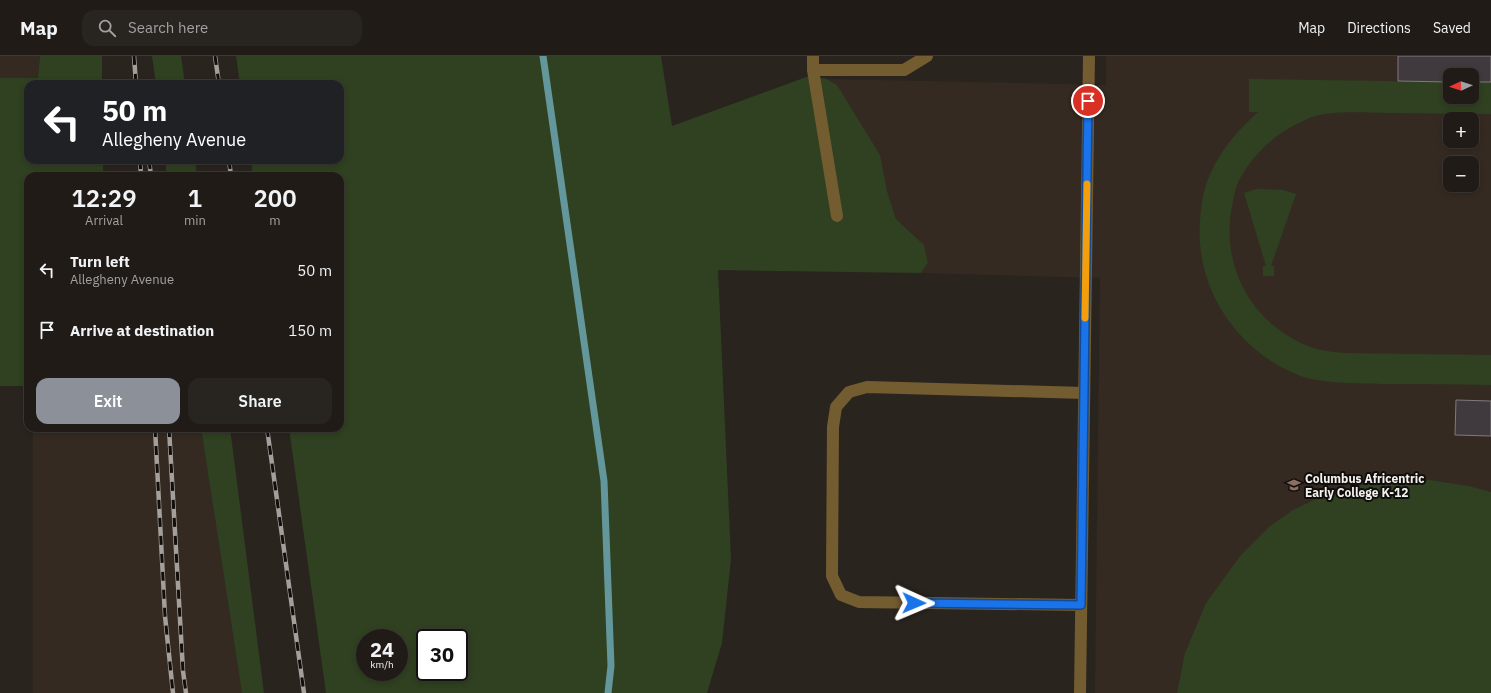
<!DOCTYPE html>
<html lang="en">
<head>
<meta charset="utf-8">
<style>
	body { margin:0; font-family:"IBM Plex Sans",sans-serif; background:#282420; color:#f1f3f6; height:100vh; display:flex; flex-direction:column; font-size:15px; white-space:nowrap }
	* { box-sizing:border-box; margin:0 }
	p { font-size:13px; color:#a2a1a1 }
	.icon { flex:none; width:22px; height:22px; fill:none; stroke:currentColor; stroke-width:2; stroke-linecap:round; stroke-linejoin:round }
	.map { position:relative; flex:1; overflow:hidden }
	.drawer { position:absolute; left:24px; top:116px; width:320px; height:260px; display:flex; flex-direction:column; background:#201b17; border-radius:12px; box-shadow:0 2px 6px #0003,0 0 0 1px #3d3936 }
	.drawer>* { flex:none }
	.top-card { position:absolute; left:24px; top:24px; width:320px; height:84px; border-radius:12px; box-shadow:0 2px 6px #0003,0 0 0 1px #3d3936; background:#202124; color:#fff; overflow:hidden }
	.needle { width:26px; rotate:267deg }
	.fabs { position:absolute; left:1443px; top:12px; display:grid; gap:8px }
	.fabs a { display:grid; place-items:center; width:36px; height:36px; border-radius:8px; background:#201b17; box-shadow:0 2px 6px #0003,0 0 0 1px #3d3936; font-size:20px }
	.speed { position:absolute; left:356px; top:573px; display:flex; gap:8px; font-size:20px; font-weight:700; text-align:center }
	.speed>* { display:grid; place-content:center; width:52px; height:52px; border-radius:50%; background:#201b17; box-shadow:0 2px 6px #0003,0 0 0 1px #3d3936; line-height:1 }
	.speed small { font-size:10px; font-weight:400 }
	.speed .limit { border:2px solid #111; border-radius:6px; background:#fff; color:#111 }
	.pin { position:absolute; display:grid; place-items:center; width:34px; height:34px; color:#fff; margin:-17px; border:2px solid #fff; border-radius:50%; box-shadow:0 1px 4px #0007 }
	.me { position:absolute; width:44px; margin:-22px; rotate:91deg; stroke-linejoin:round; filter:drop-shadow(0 0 3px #0008) }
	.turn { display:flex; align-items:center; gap:14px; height:84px; padding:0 12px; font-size:18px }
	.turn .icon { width:52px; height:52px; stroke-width:2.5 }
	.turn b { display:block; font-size:28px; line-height:34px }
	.eta { display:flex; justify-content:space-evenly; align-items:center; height:68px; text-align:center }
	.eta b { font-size:24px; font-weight:600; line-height:28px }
	.primary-button { display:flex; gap:8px; margin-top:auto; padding:8px 12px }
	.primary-button a { flex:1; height:46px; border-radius:12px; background:#8c9099; color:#fff; font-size:16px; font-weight:600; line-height:46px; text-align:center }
	.primary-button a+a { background:#282420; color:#f1f3f6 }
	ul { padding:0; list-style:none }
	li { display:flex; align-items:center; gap:12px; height:60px; padding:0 12px }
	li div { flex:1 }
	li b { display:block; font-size:15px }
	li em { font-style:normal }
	header { display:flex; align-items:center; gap:24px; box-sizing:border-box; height:56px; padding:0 20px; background:#201b17; border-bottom:1px solid #3d3936 }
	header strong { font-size:19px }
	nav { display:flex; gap:22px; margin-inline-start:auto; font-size:14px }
	.search { width:280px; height:36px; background:#282420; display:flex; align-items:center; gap:10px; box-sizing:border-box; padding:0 14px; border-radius:12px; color:#a2a1a1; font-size:15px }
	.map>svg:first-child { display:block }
</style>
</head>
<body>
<header>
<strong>Map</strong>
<div class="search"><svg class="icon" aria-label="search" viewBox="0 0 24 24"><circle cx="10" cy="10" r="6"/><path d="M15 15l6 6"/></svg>Search here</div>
<nav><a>Map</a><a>Directions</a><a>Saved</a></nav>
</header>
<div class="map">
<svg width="1491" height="637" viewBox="0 0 1491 637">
	<rect width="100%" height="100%" fill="#2a241f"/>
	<path fill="#352a21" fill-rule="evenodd" d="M0,0H40L38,22H0Z
		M1106,0H1491V637H1095L1100,222L921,217L928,207L924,189L896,163L887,135L837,29L827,23L1106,29ZM1450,19H1472V41H1450ZM1450,63H1472V85H1450ZM1450,107H1472V129H1450Z
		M33,372H201L242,637H33Z"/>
	<path fill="#2f4120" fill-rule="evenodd" d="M40,0H102V28H28V104H103V120H28V330H0V22H38Z
		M152,0H181L185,28H156Z
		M236,0H661L672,70L809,20L827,23L837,29L880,99L887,135L896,163L924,189L928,207L921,217L718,214L731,503L722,587L707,637H326L289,372H340V120H253L251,104H340V28H240ZM365,582H399V616H365ZM425,582H459V616H425Z
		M1249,23L1450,26V41H1472V26H1491V58C1457,58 1423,57 1388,57C1363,57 1327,53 1305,64C1279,75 1257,94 1242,119C1236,128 1234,140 1232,150C1221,207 1248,262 1301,287C1315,294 1330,296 1345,297L1491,299V329C1455,328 1418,328 1382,328C1358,327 1320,328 1298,319C1236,294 1195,232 1200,165C1201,153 1202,140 1206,129C1217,98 1234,78 1258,56H1249Z
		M165,104H195L197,120H167Z
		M1256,133L1283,134L1296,138L1271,210H1274V220H1263V210H1266L1244,137Z
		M201,372H230L264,637H242Z
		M1429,424L1468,430L1491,436V637H1177L1185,597L1206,547L1241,499L1269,471L1293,454L1331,436L1374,426Z"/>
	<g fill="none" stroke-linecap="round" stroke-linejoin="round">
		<path stroke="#64979c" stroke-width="7" d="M543,0L604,425L611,610L608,637"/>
	</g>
	<path fill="#403a3f" stroke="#80797f" d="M1398,0H1491V26H1472V19H1450V26L1398,25Z
		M1456,344L1491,345V380L1455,379Z"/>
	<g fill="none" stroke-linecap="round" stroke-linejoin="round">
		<path stroke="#745c31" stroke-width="12" d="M813,0V14H904L927,0
			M813,14L837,160
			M1081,549L859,546L841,539L832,520L833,371L836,351L849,336L867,331L1084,337
			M1080,637L1089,0"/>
		<g stroke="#a49f9b" stroke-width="4.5">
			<path id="rail" d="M134,0L136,28
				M215,0L219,28
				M140,104L141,120
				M149,104L151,120
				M229,104L231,120
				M155,372L165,560L173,637
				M169,372L183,615L186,637
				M267,372L304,637"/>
		</g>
		<use href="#rail" stroke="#100e0c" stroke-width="3" stroke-dasharray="9" stroke-linecap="butt"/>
	</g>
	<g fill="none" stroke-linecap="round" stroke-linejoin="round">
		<g stroke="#114b97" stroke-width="10">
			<path id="route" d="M914,547L1081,549L1088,45"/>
		</g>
		<use href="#route" stroke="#1a73e8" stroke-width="7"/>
		<path stroke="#f59e0b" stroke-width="7" d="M1085,262L1087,128"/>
	</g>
	<defs>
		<g id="school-bare" transform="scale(1.08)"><path d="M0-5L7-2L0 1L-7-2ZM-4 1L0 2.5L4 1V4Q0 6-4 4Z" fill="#8d6e63" stroke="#100e0c" stroke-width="2.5" paint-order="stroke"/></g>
	</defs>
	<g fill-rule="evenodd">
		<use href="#school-bare" x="1294" y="429"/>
	</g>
	<g text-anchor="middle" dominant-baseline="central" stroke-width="4" stroke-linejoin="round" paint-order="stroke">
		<g font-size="12" font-weight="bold" fill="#f5f1ee" stroke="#100e0c" text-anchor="start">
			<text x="1305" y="422">Columbus Africentric<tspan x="1305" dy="14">Early College K-12</tspan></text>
		</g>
	</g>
</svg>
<div class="fabs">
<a><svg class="needle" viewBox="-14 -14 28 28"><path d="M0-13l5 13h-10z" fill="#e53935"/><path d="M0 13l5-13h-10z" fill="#a2a1a1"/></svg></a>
<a>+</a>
<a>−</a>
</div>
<div class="speed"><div>24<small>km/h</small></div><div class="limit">30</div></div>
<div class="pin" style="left:1088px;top:45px;background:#d93025"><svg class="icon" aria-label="arrive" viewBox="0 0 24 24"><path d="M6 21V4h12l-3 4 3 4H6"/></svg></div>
<svg class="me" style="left:914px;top:547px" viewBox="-20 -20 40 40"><path d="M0-17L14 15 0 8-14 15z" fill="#1a73e8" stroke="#fff" stroke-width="4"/></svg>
<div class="top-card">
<div class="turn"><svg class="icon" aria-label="left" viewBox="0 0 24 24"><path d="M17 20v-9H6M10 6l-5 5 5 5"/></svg><div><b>50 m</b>Allegheny Avenue</div></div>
</div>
<section class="drawer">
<div class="eta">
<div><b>12:29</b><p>Arrival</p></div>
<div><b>1</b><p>min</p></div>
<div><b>200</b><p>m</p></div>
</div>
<ul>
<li><svg class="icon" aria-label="left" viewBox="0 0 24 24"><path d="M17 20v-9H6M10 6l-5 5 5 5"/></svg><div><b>Turn left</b><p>Allegheny Avenue</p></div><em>50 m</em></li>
<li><svg class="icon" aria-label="arrive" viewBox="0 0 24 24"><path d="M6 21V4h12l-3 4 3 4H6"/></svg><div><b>Arrive at destination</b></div><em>150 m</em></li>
</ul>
<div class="primary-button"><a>Exit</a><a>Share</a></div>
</section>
</div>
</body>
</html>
